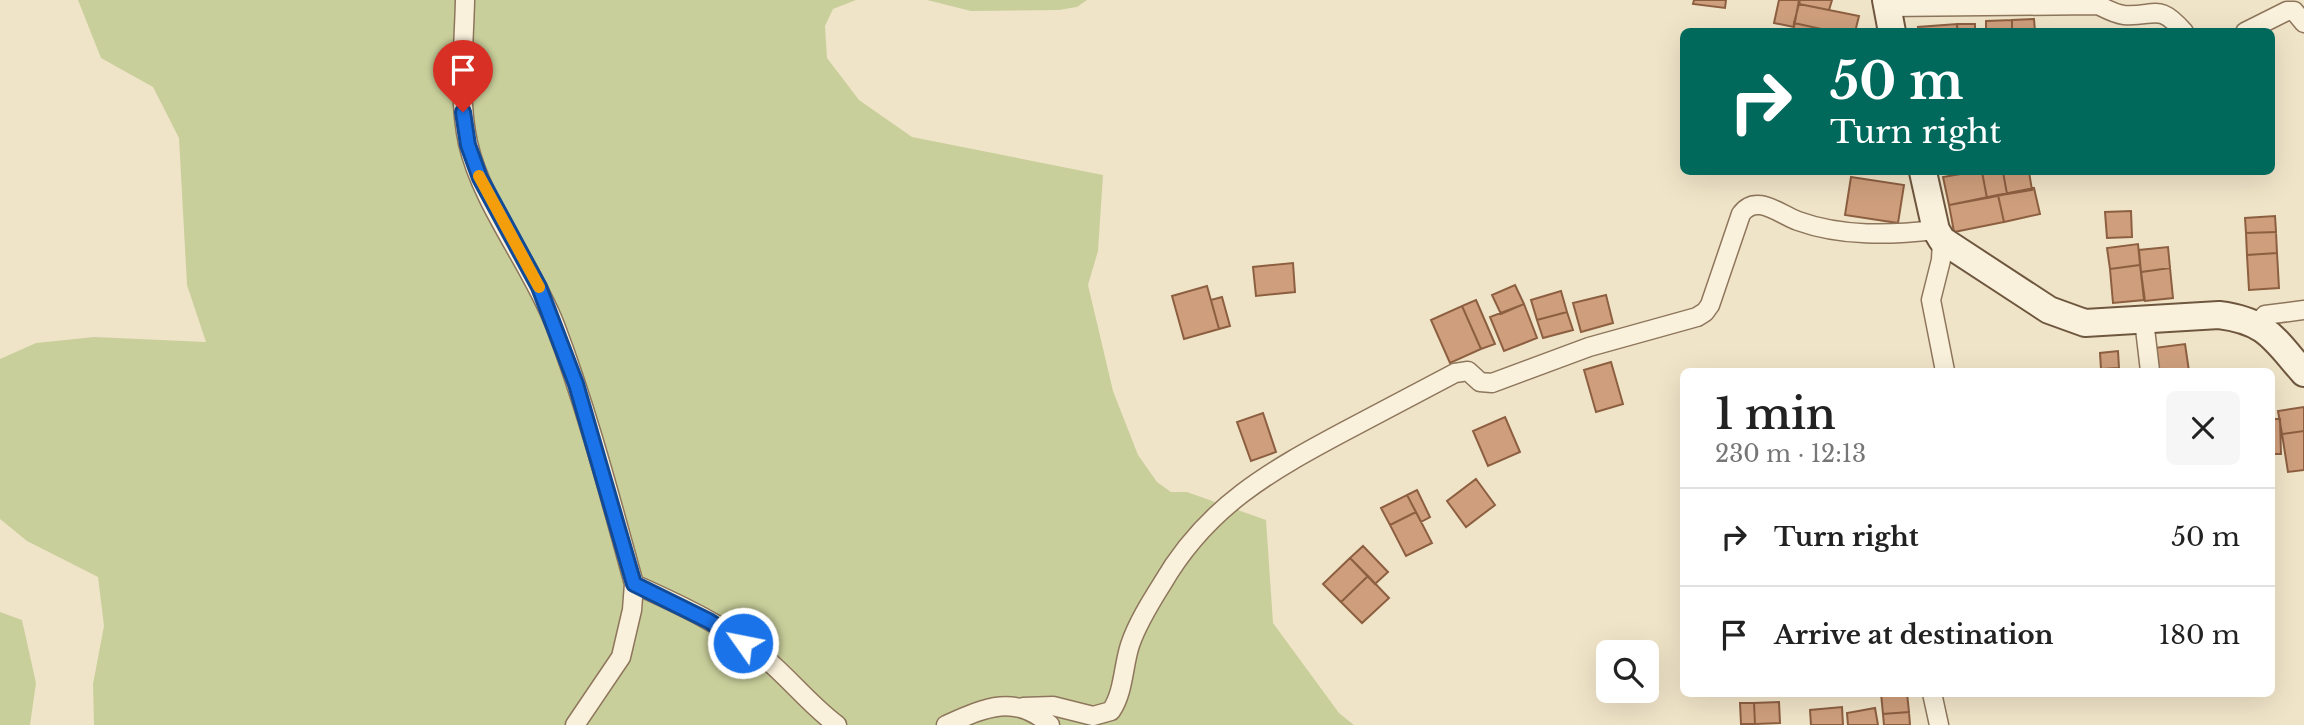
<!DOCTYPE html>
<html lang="en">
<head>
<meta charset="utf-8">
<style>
	body { margin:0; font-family:"Libre Baskerville",serif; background:#f6f6f6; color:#222; height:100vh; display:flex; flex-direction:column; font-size:26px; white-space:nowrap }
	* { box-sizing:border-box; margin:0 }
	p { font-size:23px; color:#767676 }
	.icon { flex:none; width:38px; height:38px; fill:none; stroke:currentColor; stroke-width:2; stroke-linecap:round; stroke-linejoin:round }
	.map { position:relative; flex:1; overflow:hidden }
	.drawer { position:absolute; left:1680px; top:368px; width:595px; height:329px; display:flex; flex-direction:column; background:#fff; border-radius:10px; box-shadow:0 7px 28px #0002 }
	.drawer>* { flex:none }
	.top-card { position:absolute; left:1680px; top:28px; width:595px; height:147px; border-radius:10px; box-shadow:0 7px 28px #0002; background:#00695c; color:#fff; overflow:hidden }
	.controls { position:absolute; left:1596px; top:640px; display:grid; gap:14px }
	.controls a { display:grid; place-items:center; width:63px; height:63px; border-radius:10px; background:#fff; box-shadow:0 7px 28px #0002; font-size:35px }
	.pin { position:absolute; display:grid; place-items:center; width:60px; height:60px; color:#fff; margin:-72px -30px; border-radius:50% 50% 50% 0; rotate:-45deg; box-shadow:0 0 7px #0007 }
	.pin .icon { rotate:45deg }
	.me { position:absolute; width:77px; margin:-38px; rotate:303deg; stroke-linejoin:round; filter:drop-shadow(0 0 5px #0008) }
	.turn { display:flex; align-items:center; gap:24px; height:147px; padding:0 35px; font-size:32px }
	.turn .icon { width:91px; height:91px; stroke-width:2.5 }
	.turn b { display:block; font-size:49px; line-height:60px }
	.round { display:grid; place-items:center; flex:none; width:74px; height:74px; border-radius:10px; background:#f6f6f6 }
	.head { display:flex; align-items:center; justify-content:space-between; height:119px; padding:0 35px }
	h1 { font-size:42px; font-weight:600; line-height:52px }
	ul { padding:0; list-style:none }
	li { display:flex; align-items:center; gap:21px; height:98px; padding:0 35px; border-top:2px solid #e0e0e0 }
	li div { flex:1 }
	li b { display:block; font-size:26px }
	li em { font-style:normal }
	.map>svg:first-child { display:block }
</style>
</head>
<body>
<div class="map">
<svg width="2304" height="725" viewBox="0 0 2304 725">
	<rect width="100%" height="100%" fill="#f0e4c8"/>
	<path fill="#c9cf9b" d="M78,0H856L833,9L825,26L827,58L859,100L912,137L1103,175L1098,251L1088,285L1113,391L1138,455L1157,482L1171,492H1187L1266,520L1273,623L1339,713L1354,725H94L93,684L104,626L98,577L27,541L0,519V359L36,343L94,337L206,342L187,285L179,138L153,87L101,58Z
		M927,0H1087L1077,7L1059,10L971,11Z
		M0,612L22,620L36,683L30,725H0Z"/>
	<path fill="#cf9f7d" stroke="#8d5f41" stroke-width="2" d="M1694,0H1726L1725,8L1693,4Z
		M1779,0H1799L1794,27L1774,23Z
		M1800,0H1832L1829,10L1799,4Z
		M1799,4L1859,16L1855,32H1835L1794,23Z
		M2034,19L2035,32H2012V20Z
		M2012,20V32H1986V21Z
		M1794,23L1835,32H1793Z
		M1957,24L1958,32H1919L1918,27Z
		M1957,24H1975V32H1957Z
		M1972,172H1982L1987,198L1949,205L1943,177Z
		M1982,172H2003L2007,194L1987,198Z
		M2003,172H2029L2032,190L2007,194Z
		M1851,177L1904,185L1898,223L1845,215Z
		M2034,188L2040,214L2004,222L1998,195Z
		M1998,195L2004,222L1954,232L1949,205Z
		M2131,211L2132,237L2107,238L2105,212Z
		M2275,216L2276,232L2246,233L2245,218Z
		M2276,232L2277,253L2247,255L2246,233Z
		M2138,244L2140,265L2110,269L2107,248Z
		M2168,247L2170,268L2141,272L2139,250Z
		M2277,253L2279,288L2249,290L2247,255Z
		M1293,263L1295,292L1256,296L1253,267Z
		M2140,265L2144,300L2113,303L2110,269Z
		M2170,268L2173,298L2145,301L2141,272Z
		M1515,285L1524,304L1501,314L1492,295Z
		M1207,286L1219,329L1184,339L1172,296Z
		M1561,291L1567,312L1537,320L1531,300Z
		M1606,295L1613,323L1581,332L1573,303Z
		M1222,297L1230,326L1219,329L1211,300Z
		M1476,300L1495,344L1481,349L1462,306Z
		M1524,304L1537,338L1504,351L1490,317Z
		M1462,306L1481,349L1450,363L1431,320Z
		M1567,312L1573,330L1543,338L1537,320Z
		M2185,344L2189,371H2157L2154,348Z
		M2118,351L2119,368L2101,369L2100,353Z
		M1611,362L1623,404L1596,412L1584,370Z
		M2304,407V431L2282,434L2278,411Z
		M1263,413L1276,452L1251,461L1237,422Z
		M1505,417L1520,452L1488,466L1473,431Z
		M2272,419H2280L2281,454H2272Z
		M2304,431V470L2288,472L2282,434Z
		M1476,479L1495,505L1466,527L1447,501Z
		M1417,490L1430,517L1421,522L1407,495Z
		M1407,495L1416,512L1390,525L1381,508Z
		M1416,512L1432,543L1406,556L1390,525Z
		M1363,546L1388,572L1375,584L1350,558Z
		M1350,558L1368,576L1341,602L1323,584Z
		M1368,576L1389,598L1362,623L1341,602Z
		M1881,693H1907L1909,712L1883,714Z
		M1779,702L1780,723L1755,724L1754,703Z
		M1740,703H1754L1755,724H1741Z
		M1842,707L1843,725H1811L1810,710Z
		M1875,708L1878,725H1848L1847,713Z
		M1909,712L1910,725H1884L1883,714Z"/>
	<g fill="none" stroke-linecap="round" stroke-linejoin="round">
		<g stroke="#8d765c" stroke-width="21">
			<path id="street" d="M465,0C464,47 458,97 468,143C482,205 531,264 555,325C587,409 610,497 634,584L632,610L621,657L575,725
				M1887,7L2098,5C2106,9 2115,14 2124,15C2156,17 2158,2 2184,32
				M2245,32L2287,11H2294L2304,23
				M1942,240L1941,260L1931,300L1945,371
				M2144,320L2150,371
				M2257,324L2265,315L2304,310
				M634,584C679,604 728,627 766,659C791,680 810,705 837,725
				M1932,693L1939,725
				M1023,707L1053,706L1093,716L1111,711C1124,692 1123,666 1130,645C1137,624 1150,603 1162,584C1207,506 1270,471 1347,430C1383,411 1419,392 1455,373L1468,371L1480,382L1492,383L1589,347L1697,317L1705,312L1710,305L1741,214C1756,193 1779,214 1798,221C1842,237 1891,235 1936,230
				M946,725C984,708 1015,693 1050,725"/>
		</g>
		<g stroke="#6f573f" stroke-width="30">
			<path id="secondary" d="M1886,0L1892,32
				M1923,172L1936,230L1942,240L2049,310L2085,323L2219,315C2267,321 2274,339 2304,373"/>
		</g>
		<use href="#street" stroke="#faf1dc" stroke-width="18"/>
		<use href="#secondary" stroke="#faf1dc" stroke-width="26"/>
	</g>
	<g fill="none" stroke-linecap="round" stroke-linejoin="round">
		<g stroke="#114b97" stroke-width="18">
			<path id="route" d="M463,112L468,145L480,178L539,287L576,384L634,584L709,621L743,643"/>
		</g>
		<use href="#route" stroke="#1a73e8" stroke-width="12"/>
		<path stroke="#f59e0b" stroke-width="12" d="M479,176L539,287"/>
	</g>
</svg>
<div class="controls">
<a><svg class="icon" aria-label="search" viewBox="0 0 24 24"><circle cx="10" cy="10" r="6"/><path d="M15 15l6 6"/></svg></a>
</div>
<div class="pin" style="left:463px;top:112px;background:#d93025"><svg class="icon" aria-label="arrive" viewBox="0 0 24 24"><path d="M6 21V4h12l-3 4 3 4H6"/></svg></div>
<svg class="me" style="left:743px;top:643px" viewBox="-20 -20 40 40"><circle r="17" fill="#1a73e8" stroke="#fff" stroke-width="3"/><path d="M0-11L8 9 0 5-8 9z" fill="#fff"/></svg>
<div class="top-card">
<div class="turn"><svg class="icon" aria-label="right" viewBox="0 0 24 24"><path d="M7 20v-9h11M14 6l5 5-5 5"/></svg><div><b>50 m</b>Turn right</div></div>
</div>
<section class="drawer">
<div class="head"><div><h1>1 min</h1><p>230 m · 12:13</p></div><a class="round"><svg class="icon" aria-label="close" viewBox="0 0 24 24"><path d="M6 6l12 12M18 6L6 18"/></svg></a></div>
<ul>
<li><svg class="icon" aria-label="right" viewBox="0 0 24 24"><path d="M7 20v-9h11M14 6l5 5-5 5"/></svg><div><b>Turn right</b></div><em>50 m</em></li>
<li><svg class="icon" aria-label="arrive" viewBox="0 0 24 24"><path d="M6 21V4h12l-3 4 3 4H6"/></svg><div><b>Arrive at destination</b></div><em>180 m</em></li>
</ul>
</section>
</div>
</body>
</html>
